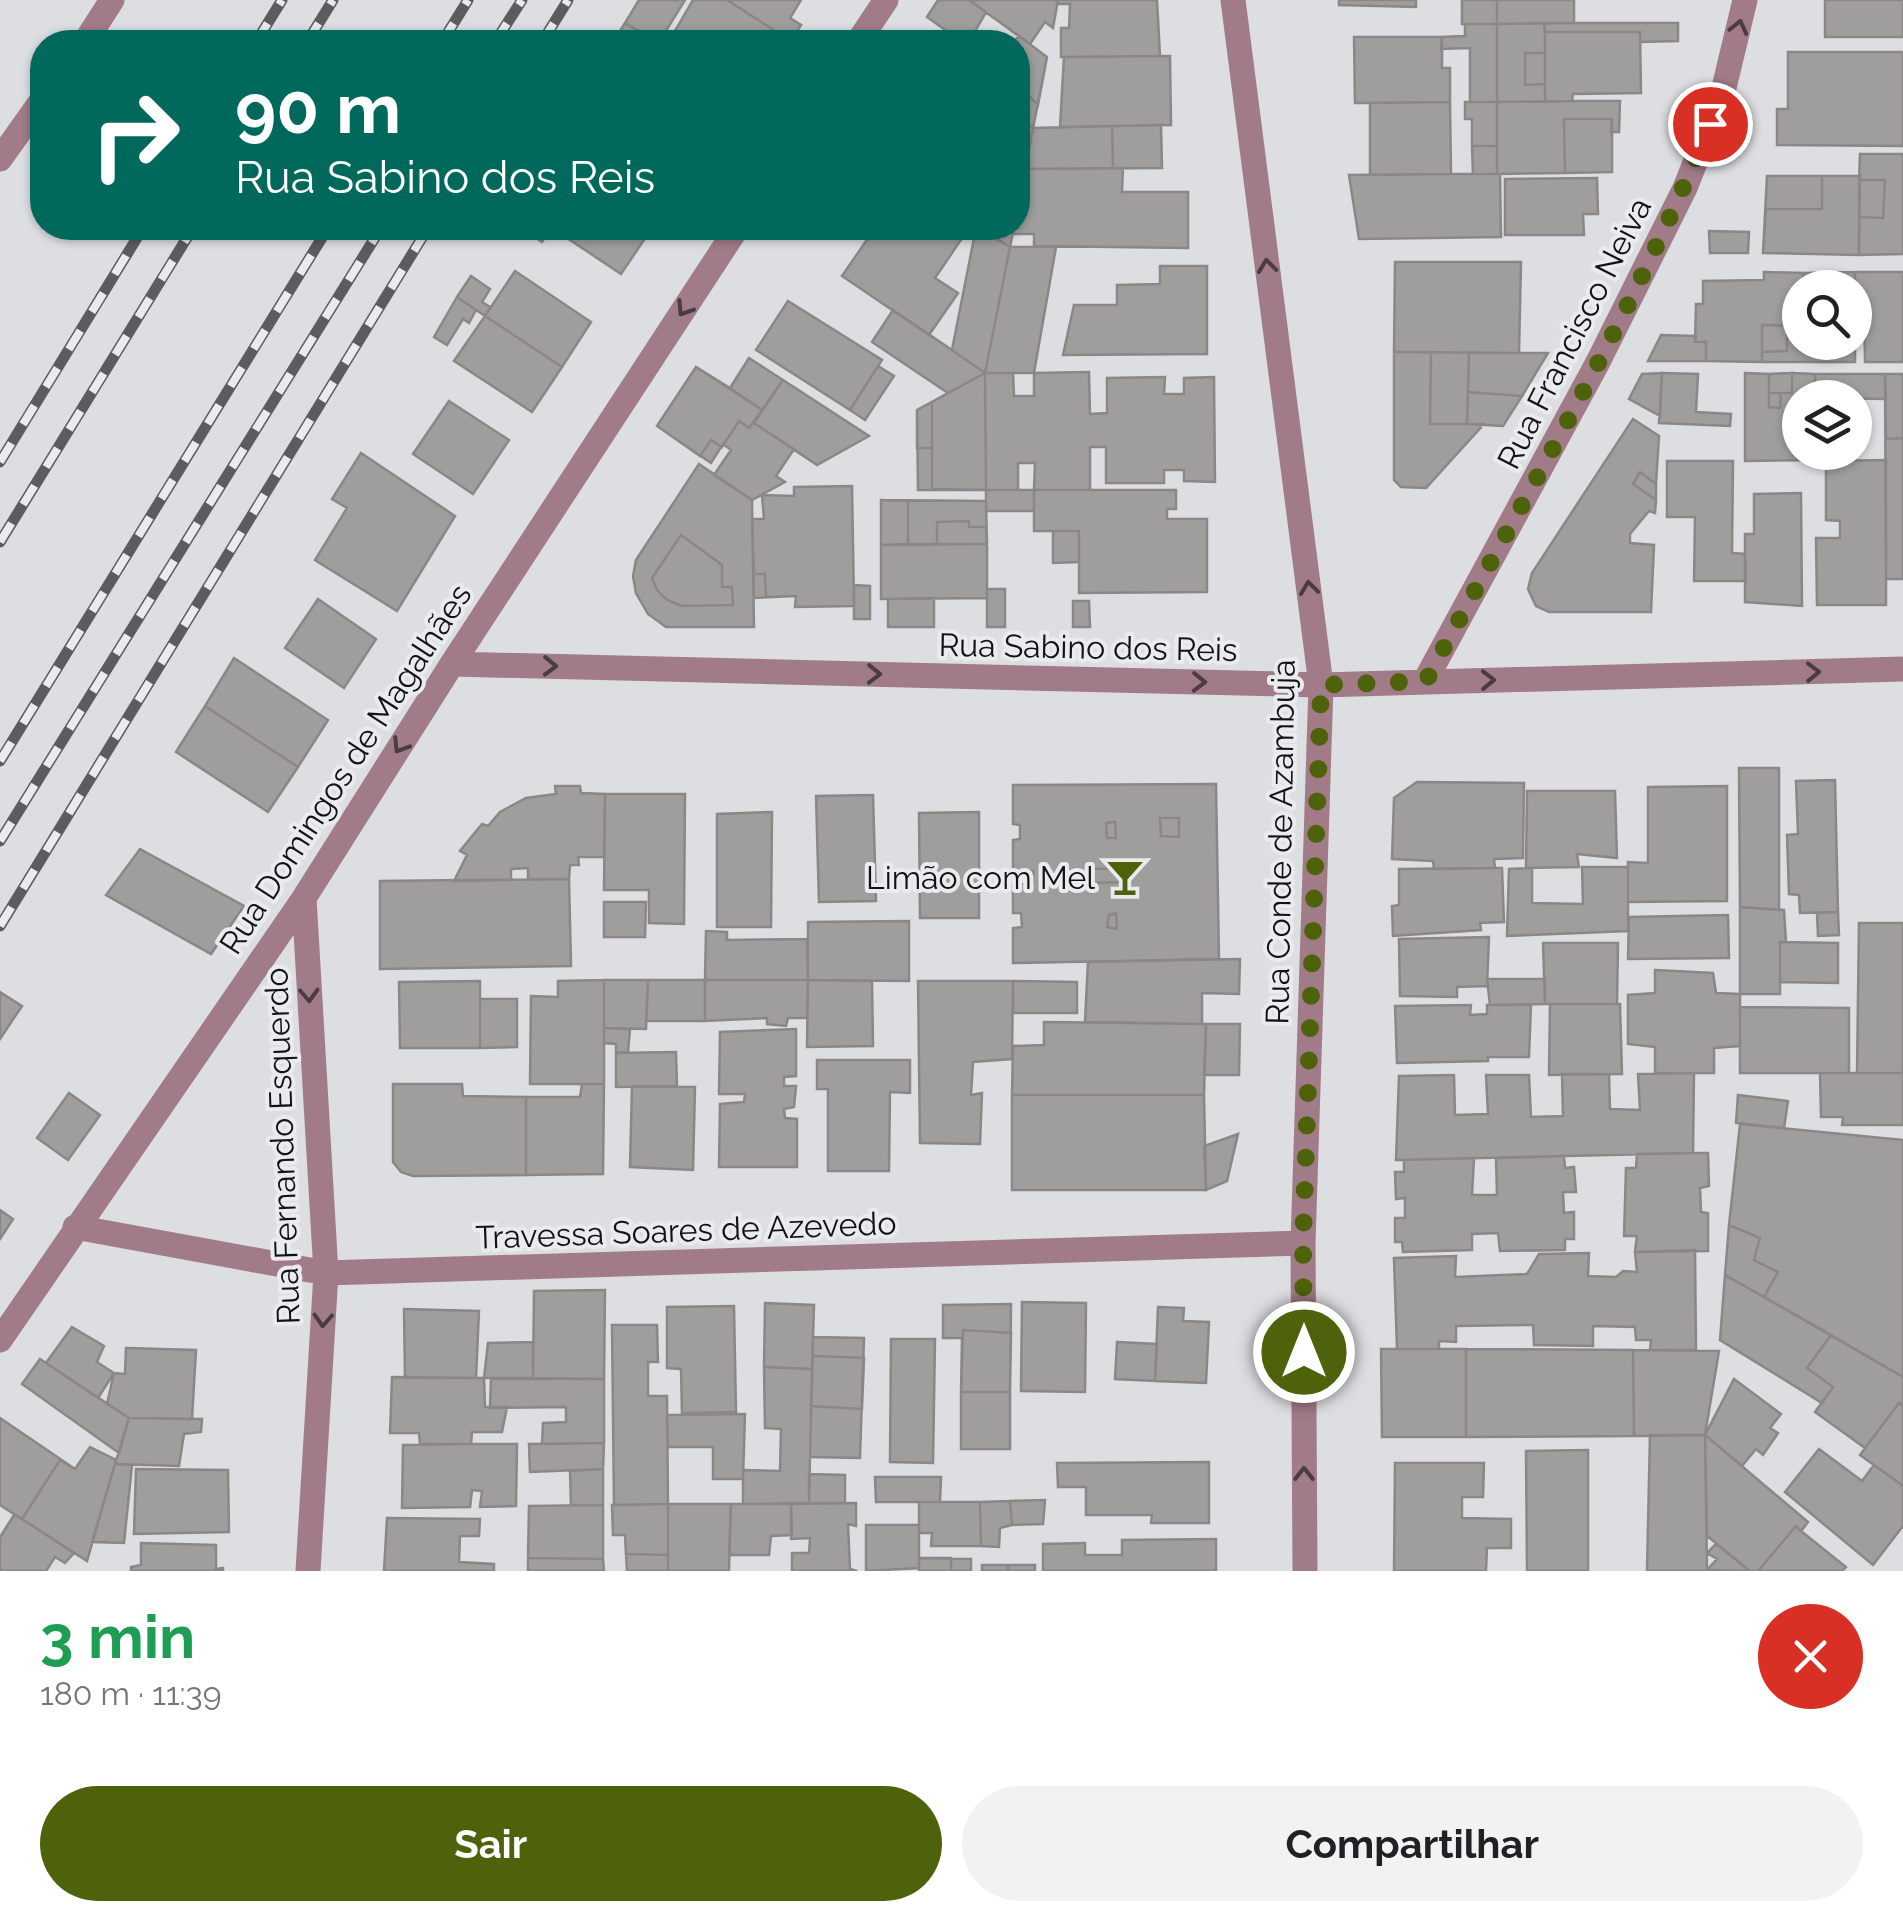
<!DOCTYPE html>
<html lang="pt">
<head>
<meta charset="utf-8">
<style>
	body { margin:0; font-family:Raleway,sans-serif; background:#f2f2f2; color:#202124; height:100vh; display:flex; flex-direction:column; font-size:38px; white-space:nowrap }
	* { box-sizing:border-box; margin:0 }
	p { font-size:32px; color:#757577 }
	.icon { flex:none; width:55px; height:55px; fill:none; stroke:currentColor; stroke-width:2; stroke-linecap:round; stroke-linejoin:round }
	.map { position:relative; height:1571px; overflow:hidden }
	.drawer { display:flex; flex-direction:column; background:#fff; flex:1 }
	.drawer>* { flex:none }
	.banner { position:absolute; left:30px; top:30px; width:1000px; height:210px; border-radius:40px; box-shadow:0 2px 8px #0004; background:#00695c; color:#fff; overflow:hidden }
	.tools { position:absolute; left:1782px; top:270px; display:grid; gap:20px }
	.tools a { display:grid; place-items:center; width:90px; height:90px; border-radius:50%; background:#fff; box-shadow:0 2px 8px #0004; font-size:50px }
	.pin { position:absolute; display:grid; place-items:center; width:85px; height:85px; color:#fff; margin:-42px; border:5px solid #fff; border-radius:50%; box-shadow:0 2px 10px #0007 }
	.me { position:absolute; width:110px; margin:-55px; rotate:0deg; stroke-linejoin:round; filter:drop-shadow(0 0 8px #0008) }
	.turn { display:flex; align-items:center; gap:35px; height:210px; padding:0 40px; font-size:45px }
	.turn .icon { width:130px; height:130px; stroke-width:2.5 }
	.turn b { display:block; font-size:70px; line-height:85px }
	.round { display:grid; place-items:center; flex:none; width:105px; height:105px; border-radius:52px; background:#f2f2f2 }
	.summary { display:flex; align-items:center; justify-content:space-between; height:170px; padding:0 40px }
	h1 { font-size:60px; font-weight:700; line-height:75px; color:#1e9e55 }
	.primary-button { display:flex; gap:20px; margin-top:auto; padding:20px 40px }
	.primary-button a { flex:1; height:115px; border-radius:60px; background:#4e620b; color:#fff; font-size:40px; font-weight:700; line-height:115px; text-align:center }
	.primary-button a+a { background:#f2f2f2; color:#202124 }
	.map>svg:first-child { display:block }
</style>
</head>
<body>
<div class="map">
<svg width="1903" height="1571" viewBox="0 0 1903 1571">
	<rect width="100%" height="100%" fill="#dddee1"/>
	<path fill="#a09e9c" stroke="#8a8786" stroke-width="2.5" d="M639,0H685L659,42L625,23Z
		M693,0H727L791,41L683,42L672,36Z
		M727,0H801L790,18L801,25L791,41Z
		M938,0H969L986,12L969,42H962L927,17Z
		M969,0H1058L1053,28L1045,22L1030,44Z
		M1058,0H1157L1160,56L1061,57V28H1069L1070,4H1057Z
		M1058,0H1157L1160,56L1061,57V28H1069L1070,4H1057Z
		M1339,0H1416V7L1339,5Z
		M1462,0H1497V24H1462Z
		M1497,0H1574V23L1497,24Z
		M1825,0H1903V37H1825Z
		M625,23L657,42H613Z
		M1544,23L1545,32H1640L1641,93L1573,94L1572,101L1497,102V24Z
		M1544,23H1678V41L1640,42V32H1545Z
		M1465,24H1497V102H1470V48L1441,49L1442,37L1465,36Z
		M1545,32H1640L1641,93L1573,94L1572,101L1545,102Z
		M1019,36L1047,57L1038,105L1023,90L1018,98V42H1013Z
		M1019,36L1047,57L1033,128L1018,116V42H1013Z
		M1354,37H1442V68H1450V102L1355,103Z
		M1788,52H1903V146L1777,145V109H1788Z
		M1525,53H1545V84L1525,85Z
		M1170,56L1171,125L1060,127L1064,57Z
		M1572,101H1620L1619,132H1611L1612,119H1564L1565,173L1497,174V102Z
		M1450,102L1451,174L1370,175V103Z
		M1465,102H1497V146H1472V119H1465Z
		M1018,116L1033,128L1026,166L1020,162L1018,166Z
		M1564,119H1612V172L1565,173Z
		M1161,125L1162,168L1025,169L1033,128Z
		M1112,126L1113,168L1025,169L1033,128Z
		M1472,146H1497V174H1473Z
		M1860,154H1903V254L1859,255V217L1883,218L1885,180H1859Z
		M1123,168L1122,192H1188V248L1034,246V234H1012L1014,228H1018L1025,169Z
		M1451,174H1500L1501,237L1359,239L1349,175Z
		M1767,176H1860L1859,255L1763,253Z
		M1822,176H1860L1859,255L1763,253L1766,209H1822Z
		M1597,178L1598,214H1583L1584,235H1505V179Z
		M1859,180H1885L1883,218L1859,217Z
		M529,228H551L542,242L526,231Z
		M552,228H652L621,274Z
		M875,228H969L935,278L958,293L929,335L842,276Z
		M976,228L1010,247L985,373L952,350Z
		M981,228H1014L1010,247Z
		M1709,231L1749,232L1748,253H1710Z
		M1010,247H1056L1034,373H985Z
		M1395,262H1521L1519,353L1394,352Z
		M1160,266H1207V354L1063,355L1074,305H1117V285L1160,284Z
		M515,271L591,322L562,367L485,316Z
		M1764,272L1803,273L1800,325H1762V362L1706,361V342H1695L1696,304H1703V281L1764,280Z
		M1855,272V296V288H1803V273Z
		M1855,272H1903V362H1865L1864,298H1855Z
		M471,276L490,289L482,302L490,307L485,316L457,297Z
		M457,297L476,310L469,323L463,319L447,345L434,337Z
		M788,301L882,360L850,410L756,350Z
		M1855,304V362H1762V325H1800V342H1855Z
		M893,310L952,350L985,373L948,393L872,342Z
		M485,316L562,367L532,412L454,361Z
		M1762,325L1787,326V351L1762,352Z
		M1661,335L1696,336L1695,342H1706V361H1648Z
		M1394,352H1431L1430,424H1484L1426,488L1401,487L1394,480Z
		M1431,352L1469,353L1467,424H1430Z
		M1469,353H1548L1522,396L1468,392Z
		M749,358L783,380L762,410L730,388Z
		M749,358L783,380L754,423L794,449L776,476L785,482L752,500L714,475L731,450L723,444L711,463L657,426L696,367L730,388Z
		M878,366L894,376L865,420L850,410Z
		M696,367L762,410L749,428L739,421L722,447L711,440L700,456L657,426Z
		M1089,372L1090,414L1107,413V378L1165,377L1164,394H1184V378L1214,377L1215,482L1184,481V470H1164V483H1106V447H1090V490H1034L1035,463H1018V490H986L985,373H1013L1014,396H1034V373Z
		M985,373L986,490L932,489V402Z
		M985,373L986,490H918L917,410Z
		M1662,373L1660,416L1629,399L1642,374Z
		M1662,373L1698,374L1696,412L1731,414L1730,426L1659,423Z
		M1745,373L1769,374V407L1780,408L1781,393H1792V373L1815,374V398H1800V452H1816V460L1745,461Z
		M1792,373V393H1769V374Z
		M1815,374H1885L1886,399L1815,398Z
		M1885,374H1903V438L1886,439Z
		M1885,374H1903V579H1886Z
		M783,380L869,436L817,465L754,423Z
		M1468,392L1522,396L1503,426L1467,424Z
		M1769,393H1781L1780,408L1769,407Z
		M449,401L509,440L473,494L413,454Z
		M932,402V448H917V410Z
		M1633,419L1659,436L1656,484L1640,472L1633,484L1656,500L1655,513L1649,511L1630,534V543L1654,545L1651,612H1549L1536,606L1528,589L1532,573Z
		M361,453L455,516L397,611L315,560L347,508L332,499Z
		M1886,460V605H1817L1816,538H1840V521L1826,520V461Z
		M1667,461H1733L1732,553L1745,554L1746,581H1694L1695,517H1667Z
		M699,464L752,500L754,627H666L648,614L636,593L633,576L636,560Z
		M1640,472L1656,484V500L1633,484Z
		M852,486L854,606L795,607L796,596L766,597L765,574H754L752,519H764L762,495L794,496V487Z
		M852,486L854,606L795,607L796,596L754,598L752,519H764L762,495L794,496V487Z
		M986,490H1034V511H986Z
		M1034,490H1176V509H1167V519H1207V592L1079,593V531H1034Z
		M1801,493L1802,606L1745,602V534H1754V494Z
		M881,500L908,501V544L881,545Z
		M881,500L986,501L987,544L881,545Z
		M969,521V527H986L987,544H937V522Z
		M1053,531H1079V562L1053,563Z
		M681,535L722,565V587H732L733,605L682,606L667,600L657,590L652,578Z
		M908,544H987V598L881,599V545Z
		M854,585L870,586V619H854Z
		M987,589H1005V627H987Z
		M934,598V627H888V599Z
		M318,599L376,639L344,688L285,648Z
		M1073,601H1089L1090,627H1073Z
		M234,658L328,720L298,767L205,706Z
		M205,706L298,767L268,812L176,752Z
		M1739,768H1779V910L1740,907Z
		M1835,780L1838,912L1800,913L1799,895L1789,894L1787,835L1798,834L1796,781Z
		M1417,782L1524,783L1523,858L1494,859L1495,868L1434,869L1433,861L1392,859L1394,798Z
		M1216,784L1219,959L1013,963V928L1022,927L1021,913H1013V885L1033,883V871L1013,872V840L1020,839V825L1013,824V785Z
		M555,786H580L581,793L605,794L604,857H578L579,865H570L569,879H528V868L511,869V880L454,881L467,855L460,851L482,824L488,826L500,812L526,798L556,794Z
		M1727,786V901L1628,902V862L1648,863V787Z
		M1527,791H1615L1617,858L1577,854L1579,867L1526,868Z
		M605,794H685L684,924L649,923V890H604Z
		M873,795L876,901L819,902L816,796Z
		M772,812L771,927H717V814Z
		M979,812V918H920L919,813Z
		M1160,818H1179V837L1161,836Z
		M1115,822L1116,838H1107L1106,823Z
		M140,849L244,906L211,954L106,895Z
		M1582,867H1628V931L1507,936L1509,869L1532,868V903L1583,904Z
		M1131,868L1129,882L1093,883L1091,869Z
		M1495,868H1502L1504,922L1480,923L1481,930L1393,936L1392,906L1399,905V869Z
		M569,879L571,966L380,969V881Z
		M604,902H646L645,937H604Z
		M1740,907L1784,910L1786,942H1780V994H1740Z
		M1838,912L1839,935L1818,936L1817,913Z
		M1116,913L1117,929L1107,927L1109,915Z
		M1728,915L1729,958L1628,959L1629,917Z
		M909,921V981L808,980V922Z
		M1859,923H1903V1073H1857Z
		M706,931L727,932V940L807,939L808,980H705Z
		M1489,937L1487,986L1457,987V997L1400,996L1399,939Z
		M1780,942L1838,943V983L1780,982Z
		M1543,943H1618L1617,1004H1545Z
		M1240,959L1239,994L1202,993V1024L1085,1022L1088,962Z
		M1655,970L1713,973L1716,993L1740,994V1046L1714,1048V1073H1655V1047L1628,1044V995L1655,993Z
		M1487,979H1545V1004L1490,1005Z
		M604,980H648L646,1029L604,1028Z
		M604,980V1084H530L531,996L558,997V981Z
		M648,980H705V1021H646Z
		M705,980H808L807,1018H788L786,1026L767,1024V1018L705,1021Z
		M808,980L872,981L873,1046L807,1047Z
		M480,981V1048H400L399,982Z
		M918,981H1013L1012,1059L973,1062L971,1095L982,1093L980,1144L920,1143Z
		M1013,981L1077,982V1013H1013Z
		M0,992L22,1006L0,1039Z
		M480,999H517V1047L480,1048Z
		M1550,1004H1620L1622,1074L1549,1075Z
		M1471,1005L1470,1015L1487,1014V1005H1531L1529,1057H1488V1061L1397,1063L1395,1006Z
		M1740,1007L1849,1008V1073H1740Z
		M1044,1022L1206,1024L1204,1095H1012L1013,1046L1044,1045Z
		M1206,1024H1240L1239,1075H1204Z
		M604,1028L630,1029L628,1052L616,1053V1044L604,1043Z
		M796,1029V1076L784,1077V1086H796L794,1107L784,1109L785,1118L797,1119V1167H719L720,1104L744,1102L745,1094H719L720,1032Z
		M676,1052L677,1086L616,1087V1053Z
		M817,1060H910V1093L890,1092L889,1171H828V1089H817Z
		M1694,1073L1693,1153L1396,1160L1399,1076L1454,1075L1455,1115L1488,1114L1486,1075H1529L1531,1117L1563,1116L1562,1074H1609L1610,1109L1640,1110L1638,1074Z
		M1820,1073H1903V1125H1842L1843,1117H1821Z
		M393,1084H462L463,1096L526,1097V1175L413,1176L401,1172L393,1162Z
		M582,1084H604L603,1174L526,1175V1097H580Z
		M632,1086L695,1087L693,1170L630,1167Z
		M69,1093L100,1115L68,1160L37,1138Z
		M1012,1095H1204L1206,1190H1012Z
		M1738,1095L1788,1101L1784,1128L1736,1123Z
		M1740,1124L1903,1140V1377L1764,1297L1778,1272L1754,1260L1760,1238L1729,1225Z
		M1238,1134L1227,1181L1206,1190L1204,1146Z
		M1693,1153H1708L1709,1186L1700,1188L1701,1212L1708,1213V1251L1635,1252L1637,1236H1624L1626,1168H1636L1637,1154Z
		M1564,1156L1565,1168L1574,1167L1576,1192H1563L1564,1213L1574,1212V1239H1565V1250L1500,1251L1498,1233L1472,1234V1250L1403,1252L1402,1242H1395V1218H1405V1198L1396,1199L1395,1172H1404V1160L1474,1158L1472,1195H1497L1496,1158Z
		M0,1210L13,1219L0,1239Z
		M1729,1225L1760,1238L1754,1260L1778,1272L1764,1297L1725,1275Z
		M1695,1250L1696,1350H1650L1651,1340H1636L1635,1327L1593,1326V1346L1534,1345L1533,1325L1456,1326V1342L1439,1341V1349H1397L1394,1258L1456,1256L1455,1277L1527,1274L1539,1254L1589,1253L1588,1276L1616,1277L1623,1271L1637,1272L1635,1252Z
		M1725,1275L1831,1335L1807,1368L1833,1387L1822,1403L1720,1340Z
		M605,1290L604,1379L533,1378L534,1291Z
		M1022,1302L1086,1303L1085,1392L1021,1391Z
		M765,1303L814,1305L812,1369L764,1367Z
		M1011,1304L1010,1392H961L962,1338H943V1305Z
		M734,1306L736,1412L682,1413L681,1369L667,1368V1307Z
		M1158,1307L1184,1308L1183,1321L1209,1322L1206,1383L1155,1381Z
		M404,1309L479,1311L476,1378H405Z
		M612,1325H657L658,1362H648V1396H667L668,1504L614,1505Z
		M72,1327L104,1346L97,1362L114,1373L98,1398L46,1363Z
		M963,1330L1011,1333L1010,1392H961Z
		M1831,1335L1903,1377V1406L1899,1403L1865,1448L1815,1412L1833,1387L1807,1368Z
		M813,1337L864,1338L860,1458L810,1457Z
		M891,1339H935L933,1463L890,1462Z
		M533,1342V1378H484L488,1343Z
		M1117,1342L1157,1344L1155,1381L1115,1379Z
		M126,1348L196,1350L192,1419L129,1418L107,1404L114,1373L125,1374Z
		M1381,1349H1466V1437H1382Z
		M1466,1349L1633,1350L1634,1436L1466,1437Z
		M1633,1350L1719,1351L1705,1435L1634,1436Z
		M813,1356L864,1358L862,1409L811,1406Z
		M40,1359L129,1418L119,1453L22,1384Z
		M764,1367L812,1369L809,1503L743,1504V1470L780,1471L781,1429L765,1428Z
		M392,1377L484,1378L485,1407H507L502,1432H472L471,1444H420L419,1433H390Z
		M491,1379H604V1443L542,1444L543,1423L566,1422V1407L490,1408Z
		M1734,1379L1781,1414L1770,1428L1778,1433L1763,1455L1756,1449L1742,1466L1705,1435Z
		M961,1392H1010V1449H961Z
		M1899,1403L1903,1406V1486L1860,1455Z
		M745,1414L743,1479H713V1447H668L667,1415Z
		M0,1418L75,1469L90,1447L116,1460L87,1561L0,1505Z
		M129,1418L202,1419L201,1432L184,1434L179,1466L115,1464Z
		M1650,1435H1705L1707,1571H1647Z
		M1705,1435L1808,1522L1801,1531L1796,1526L1758,1571H1750L1707,1536Z
		M604,1443L603,1469L530,1472L529,1444Z
		M471,1444H517L516,1506L480,1507L482,1491L472,1490L470,1507L402,1508L403,1445Z
		M90,1447L116,1460L87,1561L22,1519L60,1460L75,1469Z
		M1819,1449L1862,1481L1874,1465L1903,1486V1526L1873,1565L1785,1492Z
		M1588,1450V1571H1527L1526,1451Z
		M1209,1462V1523H1151L1152,1515H1086V1487H1058L1057,1463Z
		M1395,1463H1484L1483,1497H1462V1518L1511,1519V1548H1487L1486,1571H1394Z
		M115,1464L132,1465L124,1543L92,1542Z
		M136,1469L228,1470L229,1532L134,1534Z
		M603,1469V1505H571L570,1471Z
		M809,1474L845,1475V1503H809Z
		M875,1477H941L940,1502H876Z
		M1045,1500L1043,1524L1012,1525L1010,1501Z
		M1010,1501L1012,1525L1000,1528L999,1547L981,1546L980,1502Z
		M919,1502H980L981,1546H931L932,1533H919Z
		M856,1503V1526L848,1524L850,1569L857,1571H792V1553H809L810,1538L791,1539V1504Z
		M668,1504H731L729,1571H668Z
		M668,1504V1555L626,1554L625,1535H613L612,1505Z
		M731,1504H791L792,1535L771,1536L769,1555H729Z
		M603,1505V1559L528,1558L529,1506Z
		M14,1515L22,1519L74,1553L65,1563L55,1557L46,1571H0V1538Z
		M14,1515L22,1519L74,1553L65,1563L55,1557L46,1571H0V1537Z
		M387,1518L480,1519L479,1536H460L459,1562L494,1564V1571H384Z
		M866,1525H919V1568L866,1571Z
		M1796,1526L1801,1531L1846,1567L1842,1571H1758Z
		M1216,1539V1571H1043V1544L1085,1543V1555H1122V1540Z
		M141,1543L216,1545V1569L223,1568V1571H131V1567L141,1565Z
		M1716,1544L1750,1571L1707,1570L1717,1559L1707,1553Z
		M626,1554L668,1555V1571H627Z
		M528,1558L603,1559L604,1571H528Z
		M919,1558H951V1571H919Z
		M919,1558L971,1559V1571H919Z
		M982,1565H1035V1571H982Z
		M1008,1565H1035V1571H1008Z"/>
	<g fill="none" stroke-linecap="round" stroke-linejoin="round">
		<path stroke="#a17b88" stroke-width="25" d="M1233,0L1321,685L1303,1243L1305,1571
			M85,42L112,0
			M858,42L886,0
			M0,159L42,100
			M452,664L1321,685L1903,669
			M1425,681L1598,362L1685,188L1723,92L1745,0
			M304,898L326,1273L308,1571
			M75,1227L326,1273L1303,1243
			M0,1340L304,898L452,664L737,228"/>
		<g stroke="#5c5c5e" stroke-width="11">
			<path id="rail" d="M256,42L282,0
				M307,42L333,0
				M442,42L468,0
				M495,42L522,0
				M542,42L568,0
				M0,462L143,228
				M0,542L193,228
				M0,761L328,228
				M0,841L381,228
				M0,926L428,228"/>
		</g>
		<use href="#rail" stroke="#eaebee" stroke-width="8" stroke-dasharray="22" stroke-linecap="butt"/>
	</g>
	<defs><path id="oneway-chevron" d="M-2-3.5L2.5 0L-2 3.5" fill="none" stroke-width="1.6" stroke-linecap="round" stroke-linejoin="round" transform="scale(2.5)"/></defs>
	<g stroke="#4b3c42">
		<use href="#oneway-chevron" transform="translate(1739 27) rotate(-76)"/>
		<use href="#oneway-chevron" transform="translate(1267 266) rotate(-97)"/>
		<use href="#oneway-chevron" transform="translate(684 309) rotate(123)"/>
		<use href="#oneway-chevron" transform="translate(1309 588) rotate(-97)"/>
		<use href="#oneway-chevron" transform="translate(550 666) rotate(1)"/>
		<use href="#oneway-chevron" transform="translate(1813 672) rotate(-1)"/>
		<use href="#oneway-chevron" transform="translate(874 674) rotate(1)"/>
		<use href="#oneway-chevron" transform="translate(1488 680) rotate(-1)"/>
		<use href="#oneway-chevron" transform="translate(1199 682) rotate(1)"/>
		<use href="#oneway-chevron" transform="translate(400 746) rotate(122)"/>
		<use href="#oneway-chevron" transform="translate(309 995) rotate(87)"/>
		<use href="#oneway-chevron" transform="translate(323 1320) rotate(93)"/>
		<use href="#oneway-chevron" transform="translate(1304 1474) rotate(-90)"/>
	</g>
	<g fill="none" stroke-linecap="round" stroke-linejoin="round">
		<path stroke="#4e620b" stroke-width="18" stroke-dasharray="0 32.4" d="M1304,1352L1303,1243L1321,685L1426,681C1524,498 1632,317 1710,124"/>
	</g>
	<defs>
		<g id="bar-bare" transform="scale(3)"><path d="M-6-5H6L.8 .8V4.5H3.5V6h-7V4.5H-.8V.8Z" fill="#4e620b" stroke="#eaebee" stroke-width="2.5" paint-order="stroke"/></g>
	</defs>
	<g fill-rule="evenodd">
		<use href="#bar-bare" x="1125" y="877"/>
	</g>
	<g text-anchor="middle" dominant-baseline="central" stroke-width="8" stroke-linejoin="round" paint-order="stroke">
		<g font-size="32" fill="#121213" stroke="#eaebee">
			<text transform="translate(1574 333) rotate(-63)">Rua Francisco Neiva</text>
			<text transform="translate(1088 647) rotate(1)">Rua Sabino dos Reis</text>
			<text transform="translate(345 769) rotate(-57)">Rua Domingos de Magalhães</text>
			<text transform="translate(1280 842) rotate(-89)">Rua Conde de Azambuja</text>
			<text transform="translate(282 1146) rotate(-92)">Rua Fernando Esquerdo</text>
			<text transform="translate(686 1230) rotate(-2)">Travessa Soares de Azevedo</text>
		</g>
		<g font-size="32" fill="#121213" stroke="#eaebee" text-anchor="end">
			<text x="1095" y="877">Limão com Mel</text>
		</g>
	</g>
</svg>
<div class="tools">
<a><svg class="icon" aria-label="search" viewBox="0 0 24 24"><circle cx="10" cy="10" r="6"/><path d="M15 15l6 6"/></svg></a>
<a><svg class="icon" aria-label="layers" viewBox="0 0 24 24"><path d="M12 4l9 5-9 5-9-5zM3 14l9 5 9-5"/></svg></a>
</div>
<div class="pin" style="left:1710px;top:124px;background:#d93025"><svg class="icon" aria-label="arrive" viewBox="0 0 24 24"><path d="M6 21V4h12l-3 4 3 4H6"/></svg></div>
<svg class="me" style="left:1304px;top:1352px" viewBox="-20 -20 40 40"><circle r="17" fill="#4e620b" stroke="#fff" stroke-width="3"/><path d="M0-11L8 9 0 5-8 9z" fill="#fff"/></svg>
<div class="banner">
<div class="turn"><svg class="icon" aria-label="right" viewBox="0 0 24 24"><path d="M7 20v-9h11M14 6l5 5-5 5"/></svg><div><b>90 m</b>Rua Sabino dos Reis</div></div>
</div>
</div>
<section class="drawer">
<div class="summary"><div><h1>3 min</h1><p>180 m · 11:39</p></div><a class="round" style="background:#d93025;color:#fff"><svg class="icon" aria-label="close" viewBox="0 0 24 24"><path d="M6 6l12 12M18 6L6 18"/></svg></a></div>
<div class="primary-button"><a>Sair</a><a>Compartilhar</a></div>
</section>
</body>
</html>
